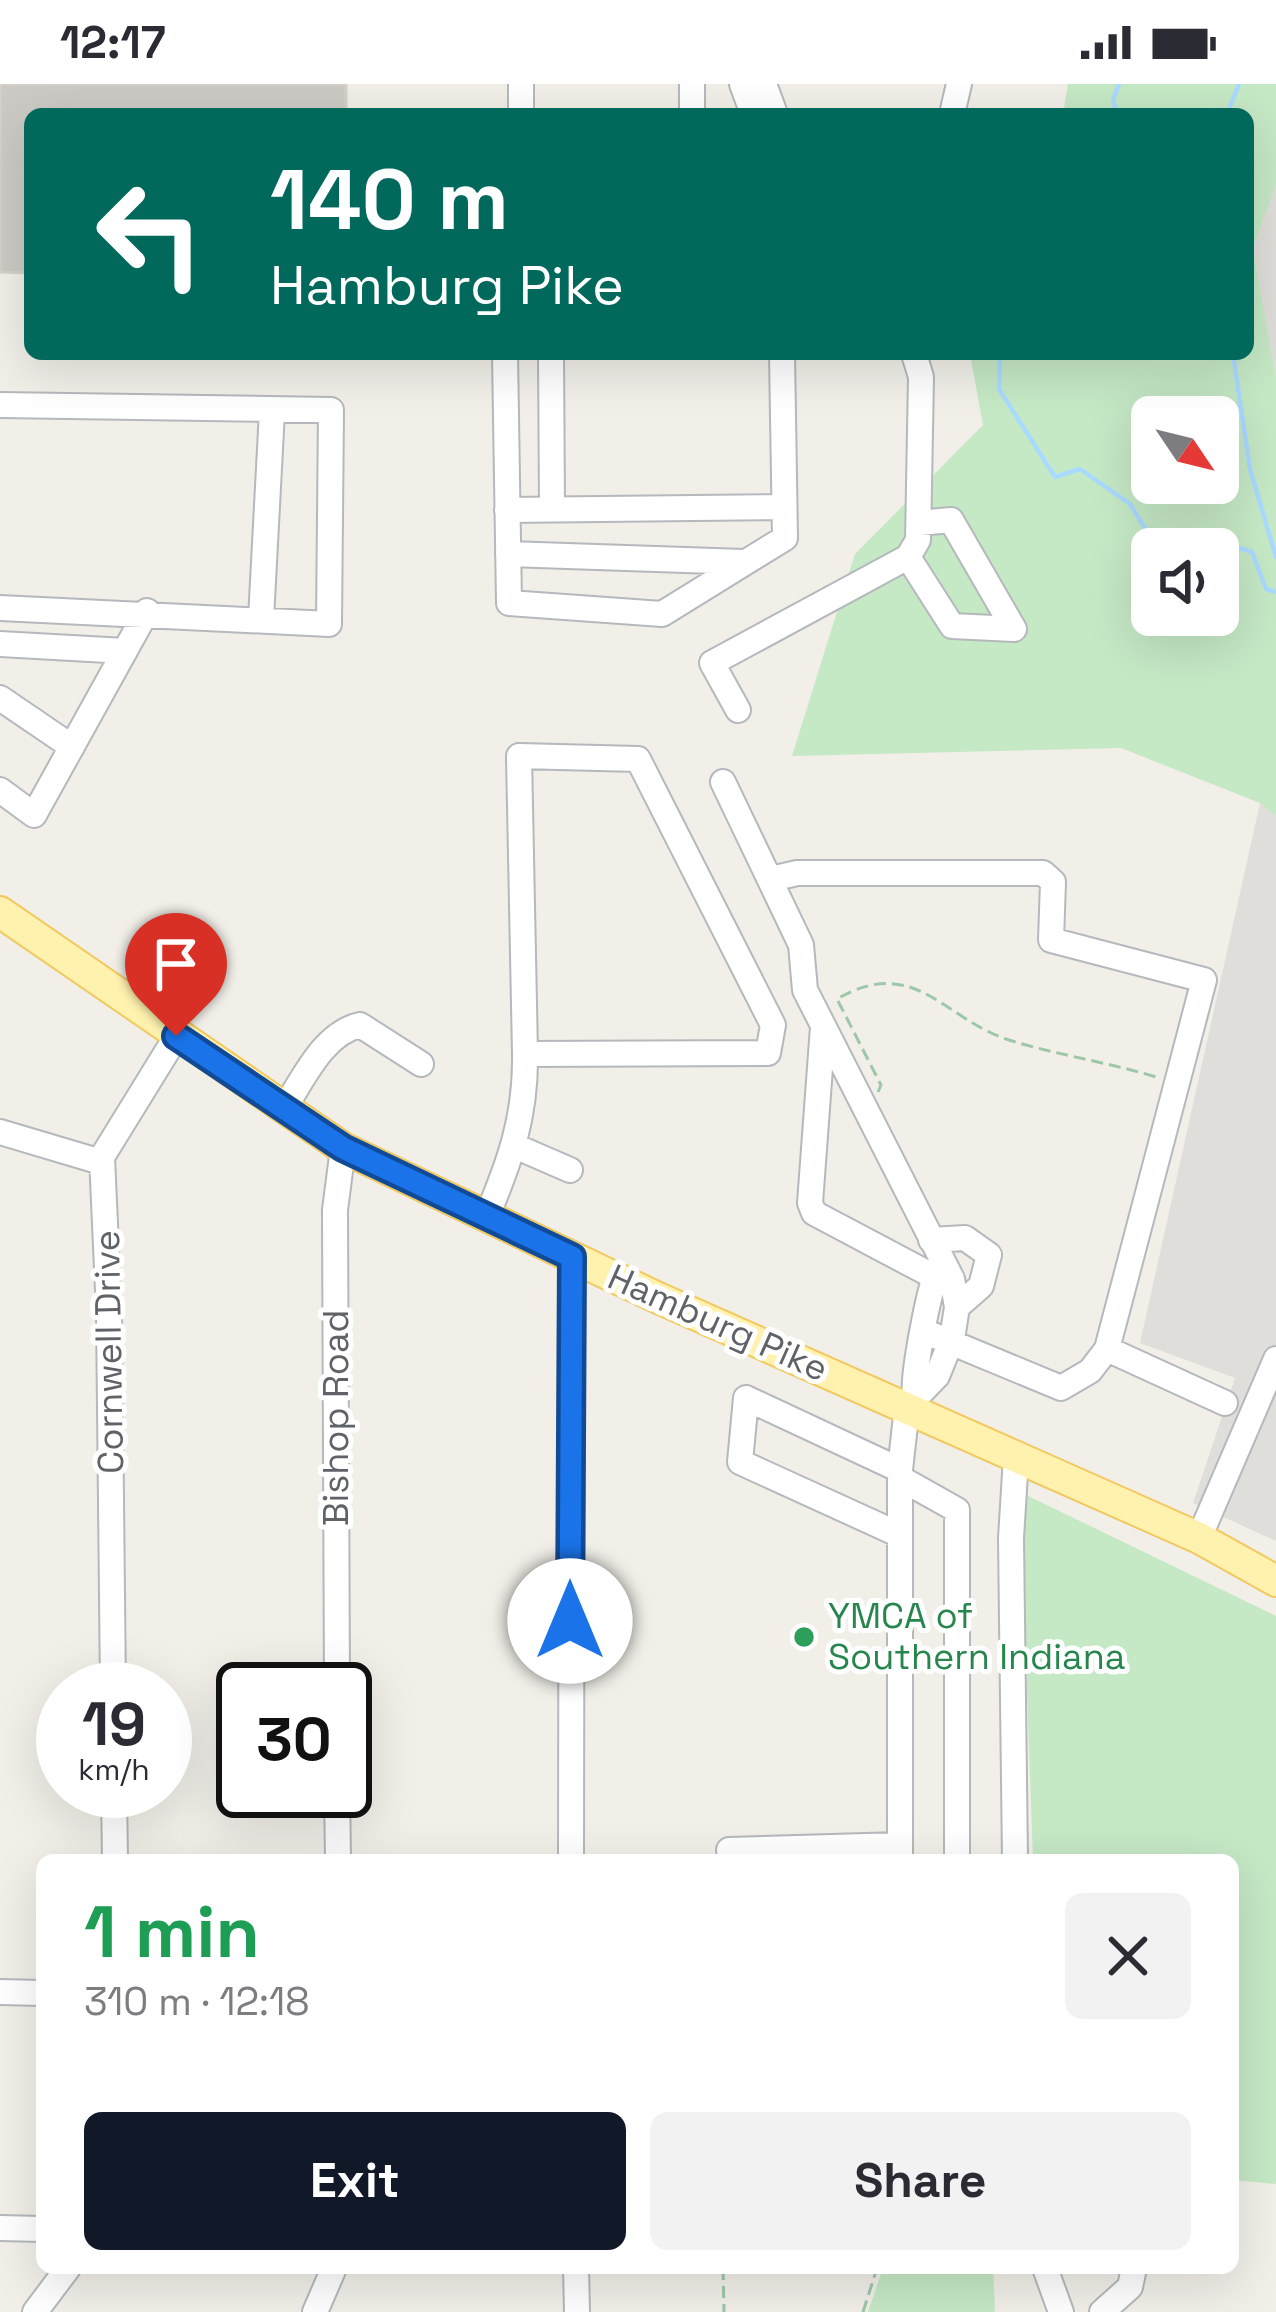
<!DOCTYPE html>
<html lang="en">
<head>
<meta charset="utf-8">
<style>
	body { margin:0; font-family:"Space Grotesk",sans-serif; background:#f2f2f3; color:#2b2b33; height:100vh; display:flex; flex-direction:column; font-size:45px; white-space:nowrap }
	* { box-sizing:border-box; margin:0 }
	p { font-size:39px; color:#7c7c81 }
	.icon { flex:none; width:66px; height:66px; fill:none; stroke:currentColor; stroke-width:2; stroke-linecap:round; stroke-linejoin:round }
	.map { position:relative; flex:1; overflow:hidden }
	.drawer { position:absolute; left:36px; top:1770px; width:1203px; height:420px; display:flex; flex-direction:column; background:#fff; border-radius:18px; box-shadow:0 12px 48px #0002 }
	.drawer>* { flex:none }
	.hud { position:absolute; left:24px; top:24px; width:1230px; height:252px; border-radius:18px; box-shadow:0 12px 48px #0002; background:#00695c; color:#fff; overflow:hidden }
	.needle { width:78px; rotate:125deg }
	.fabs { position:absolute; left:1131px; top:312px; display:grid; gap:24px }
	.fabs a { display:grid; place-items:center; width:108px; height:108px; border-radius:18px; background:#fff; box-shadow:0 12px 48px #0002; font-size:60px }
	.speed { position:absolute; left:36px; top:1578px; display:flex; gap:24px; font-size:60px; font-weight:700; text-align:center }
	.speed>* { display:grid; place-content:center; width:156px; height:156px; border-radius:50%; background:#fff; box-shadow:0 12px 48px #0002; line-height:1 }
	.speed small { font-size:30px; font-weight:400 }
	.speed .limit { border:6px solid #111; border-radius:18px; background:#fff; color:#111 }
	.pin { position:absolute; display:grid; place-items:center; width:102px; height:102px; color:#fff; margin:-123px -51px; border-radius:50% 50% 50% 0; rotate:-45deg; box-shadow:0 0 12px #0007 }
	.pin .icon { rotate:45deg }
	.me { position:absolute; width:132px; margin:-66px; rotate:0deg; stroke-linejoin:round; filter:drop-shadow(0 0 9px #0008) }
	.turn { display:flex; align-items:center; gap:42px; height:252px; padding:0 48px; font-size:54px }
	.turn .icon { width:156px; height:156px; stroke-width:2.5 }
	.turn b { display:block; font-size:84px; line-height:102px }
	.round { display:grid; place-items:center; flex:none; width:126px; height:126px; border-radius:18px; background:#f2f2f3 }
	.headline { display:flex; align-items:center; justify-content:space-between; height:204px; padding:0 48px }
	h1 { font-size:72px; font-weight:800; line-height:90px; color:#1e9e55 }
	.action { display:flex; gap:24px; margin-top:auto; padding:24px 48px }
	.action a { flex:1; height:138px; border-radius:18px; background:#111827; color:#fff; font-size:48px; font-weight:800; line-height:138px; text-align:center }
	.action a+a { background:#f2f2f3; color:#2b2b33 }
	.status { display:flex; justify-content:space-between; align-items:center; height:84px; padding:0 60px; background:#fff; direction:ltr }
	.status svg { height:33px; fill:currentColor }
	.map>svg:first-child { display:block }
</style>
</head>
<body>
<div class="status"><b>12:17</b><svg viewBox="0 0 49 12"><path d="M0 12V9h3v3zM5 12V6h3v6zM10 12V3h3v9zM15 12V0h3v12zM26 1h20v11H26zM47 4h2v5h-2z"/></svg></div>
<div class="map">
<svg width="1276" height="2228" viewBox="0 0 1276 2228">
	<rect width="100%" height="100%" fill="#f1efe8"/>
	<path fill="#e0deda" d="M1276,101V294L1253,164Z
		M1260,719L1276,732V1457L1193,1419L1235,1294L1140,1259Z"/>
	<path fill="#c5e8c5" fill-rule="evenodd" d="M1068,0H1276V101L1253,164L1276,294V732L1260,719L1121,664L792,672L855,470L983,341L970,270H1248V30H1063ZM1152,333H1218V399H1152ZM1152,465H1218V531H1152Z
		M1020,1408L1276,1532V2100L1233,2096V1776H1033Z
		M883,2184H993L995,2228H868Z"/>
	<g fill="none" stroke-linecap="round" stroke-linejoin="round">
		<path stroke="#aadaff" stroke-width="4.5" d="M1117,30L1113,16L1119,0
			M1227,30L1239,0
			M1000,270L999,305L1055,393L1080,385L1130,420L1151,454L1169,465
			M1233,270L1250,385L1276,473
			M1215,465L1227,460L1252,468L1266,505L1276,508"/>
	</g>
	<path fill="#cccac5" stroke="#d6d1c6" stroke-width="3" d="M0,0H346V30H30V189L0,188Z"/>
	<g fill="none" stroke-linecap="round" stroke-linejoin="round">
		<g stroke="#b5b8bc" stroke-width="28">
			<path id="minor" d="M692,0V30
				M742,0L753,30
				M764,0L775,30
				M521,30V0
				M952,30L959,0
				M505,270L509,519L662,530L785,454L782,270
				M551,270L552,423
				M0,321L331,326L329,540L0,524
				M507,426L784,423
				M508,470L744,478
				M908,473L952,542L1014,545L951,436L919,439
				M261,535L272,327
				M0,560L125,567
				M0,614L72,663
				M738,626L712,579L908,473L918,456L921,293L914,270
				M723,698L801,861L805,906L952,1195L957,1223L952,1255L937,1292L907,1323L900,1386V1776
				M0,706L34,731L147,527
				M771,795L797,789H1043L1053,798L1051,856L1204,896L1107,1265L1090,1287L1061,1304L926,1248
				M823,943L810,1119L814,1129L933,1192
				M283,1026C303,996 323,949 360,941L421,980
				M0,1048L101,1078
				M517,1063L570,1086
				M486,1134C510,1078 526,1032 525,970L519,672L638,675L773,941L768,969L525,970
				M931,1156L965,1154L989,1171L981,1202L957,1223
				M1107,1265L1225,1319
				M915,1311C912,1293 930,1196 940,1181
				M900,1394L957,1426V1776
				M900,1451L740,1378L746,1314L900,1386
				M1199,1454L1276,1275
				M113,1605L109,1229L102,1073L176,953
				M337,1605L335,1126L343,1064
				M114,1707L115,1776
				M337,1707L338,1776
				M729,1766L900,1761
				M571,1776L572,1173
				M1015,1776L1011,1454L1016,1373
				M0,1908L42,1909
				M0,2144L42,2145
				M576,2184L577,2228
				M1045,2184L1061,2228
				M35,2228L68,2184
				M315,2228L334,2184
				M1102,2228L1130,2203L1134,2184"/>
		</g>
		<g stroke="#f2c960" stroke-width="34">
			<path id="major" d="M0,828L343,1064L656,1213L1199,1454L1276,1497"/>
		</g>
		<path stroke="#9cc7a9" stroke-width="3" stroke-dasharray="12 6" stroke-linecap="butt" d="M878,1008L881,1001L837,915C915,870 943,935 1009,956C1057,971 1107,978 1156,993
			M723,2184L724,2228
			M863,2228L877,2184"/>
		<use href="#minor" stroke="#fff" stroke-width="24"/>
		<use href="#major" stroke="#fff2af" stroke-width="30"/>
	</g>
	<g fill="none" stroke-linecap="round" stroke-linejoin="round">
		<g stroke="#114b97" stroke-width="30">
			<path id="route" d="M176,952L343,1064L572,1173L570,1537"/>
		</g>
		<use href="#route" stroke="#1a73e8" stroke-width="21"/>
	</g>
	<circle fill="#2e9e5b" stroke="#fff" stroke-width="4.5" cx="804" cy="1553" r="12"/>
	<g text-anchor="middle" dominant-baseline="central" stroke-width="10" stroke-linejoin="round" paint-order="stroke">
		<g font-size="36" fill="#5f6368" stroke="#fff">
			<text transform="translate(718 1239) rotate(24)">Hamburg Pike</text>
			<text transform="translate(109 1268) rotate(-91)">Cornwell Drive</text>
			<text transform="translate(336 1334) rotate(-90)">Bishop Road</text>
		</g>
		<g font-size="36" fill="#27864d" stroke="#fff" text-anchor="start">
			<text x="828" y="1532">YMCA of<tspan x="828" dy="41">Southern Indiana</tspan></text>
		</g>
	</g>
</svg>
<div class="fabs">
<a><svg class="needle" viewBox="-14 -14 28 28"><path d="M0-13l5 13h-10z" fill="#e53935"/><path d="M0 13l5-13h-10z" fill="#7c7c81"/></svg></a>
<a><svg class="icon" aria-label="sound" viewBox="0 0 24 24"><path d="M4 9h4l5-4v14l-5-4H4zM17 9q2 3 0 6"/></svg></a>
</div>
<div class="speed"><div>19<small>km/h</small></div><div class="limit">30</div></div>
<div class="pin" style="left:176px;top:952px;background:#d93025"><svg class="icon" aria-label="arrive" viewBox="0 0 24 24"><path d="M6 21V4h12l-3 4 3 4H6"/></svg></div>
<svg class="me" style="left:570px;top:1537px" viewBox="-20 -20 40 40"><circle r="19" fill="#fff"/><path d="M0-13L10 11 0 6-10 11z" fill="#1a73e8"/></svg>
<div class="hud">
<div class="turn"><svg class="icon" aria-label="left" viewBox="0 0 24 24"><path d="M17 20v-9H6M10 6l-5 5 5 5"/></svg><div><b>140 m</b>Hamburg Pike</div></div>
</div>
<section class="drawer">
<div class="headline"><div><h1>1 min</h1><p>310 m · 12:18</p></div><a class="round"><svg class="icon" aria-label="close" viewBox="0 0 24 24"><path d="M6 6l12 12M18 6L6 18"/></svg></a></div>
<div class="action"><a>Exit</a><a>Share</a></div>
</section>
</div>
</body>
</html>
